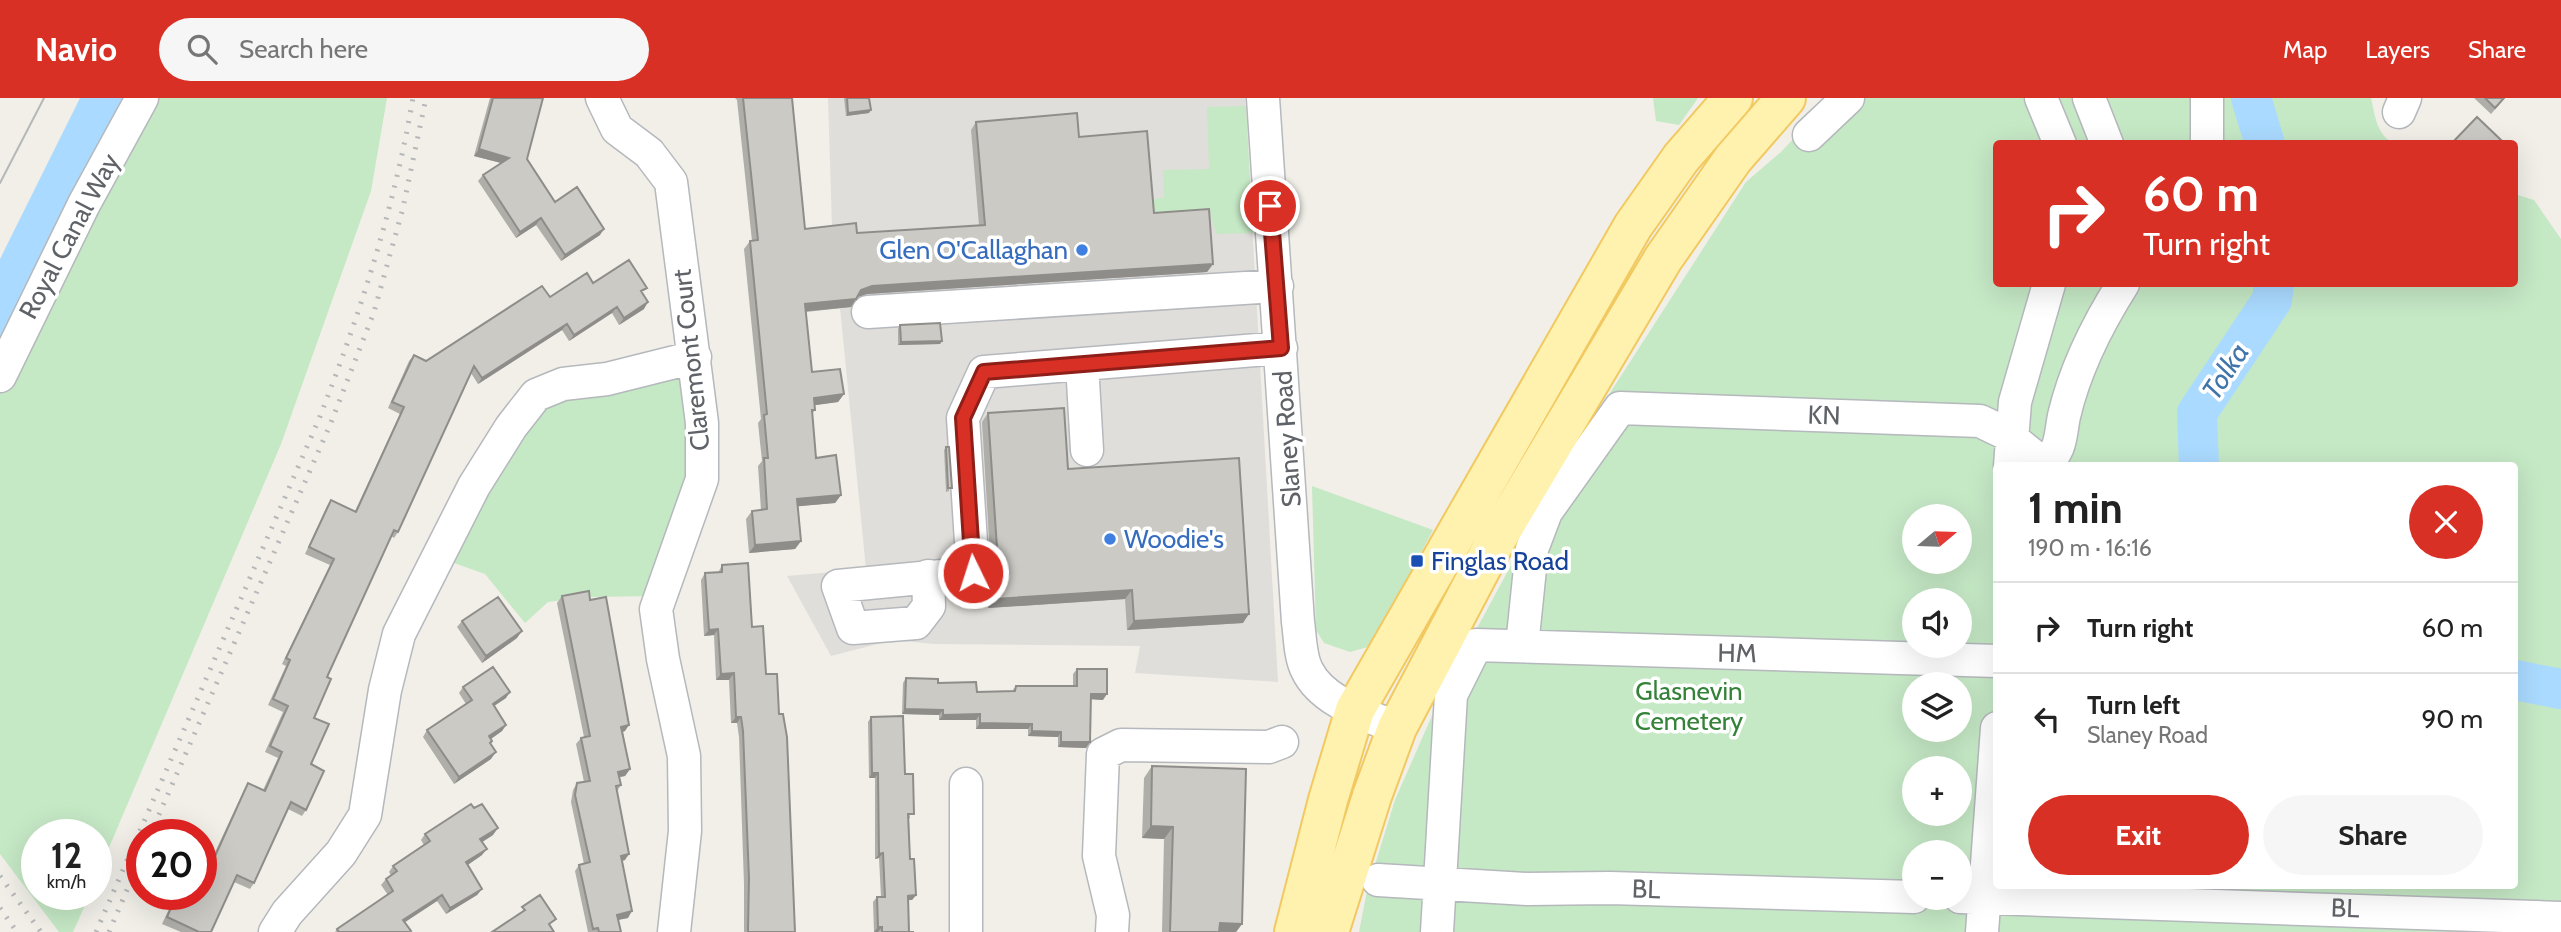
<!DOCTYPE html>
<html lang="en">
<head>
<meta charset="utf-8">
<style>
	body { margin:0; font-family:Cabin,sans-serif; background:#f6f6f6; color:#222; height:100vh; display:flex; flex-direction:column; font-size:26px; white-space:nowrap }
	* { box-sizing:border-box; margin:0 }
	p { font-size:23px; color:#767676 }
	.icon { flex:none; width:38px; height:38px; fill:none; stroke:currentColor; stroke-width:2; stroke-linecap:round; stroke-linejoin:round }
	.map { position:relative; flex:1; overflow:hidden }
	.sheet { position:absolute; left:1993px; top:364px; width:525px; height:427px; display:flex; flex-direction:column; background:#fff; border-radius:7px; box-shadow:0 7px 28px #0002 }
	.sheet>* { flex:none }
	.top-card { position:absolute; left:1993px; top:42px; width:525px; height:147px; border-radius:7px; box-shadow:0 7px 28px #0002; background:#d93025; color:#fff; overflow:hidden }
	.needle { width:46px; rotate:71deg }
	.buttons { position:absolute; left:1902px; top:406px; display:grid; gap:14px }
	.buttons a { display:grid; place-items:center; width:70px; height:70px; border-radius:50%; background:#fff; box-shadow:0 7px 28px #0002; font-size:35px }
	.speed { position:absolute; left:21px; top:721px; display:flex; gap:14px; font-size:35px; font-weight:700; text-align:center }
	.speed>* { display:grid; place-content:center; width:91px; height:91px; border-radius:50%; background:#fff; box-shadow:0 7px 28px #0002; line-height:1 }
	.speed small { font-size:18px; font-weight:400 }
	.speed .limit { border:10px solid #d22; background:#fff; color:#111 }
	.pin { position:absolute; display:grid; place-items:center; width:60px; height:60px; color:#fff; margin:-30px; border:4px solid #fff; border-radius:50%; box-shadow:0 2px 7px #0007 }
	.me { position:absolute; width:77px; margin:-38px; rotate:356deg; stroke-linejoin:round; filter:drop-shadow(0 0 5px #0008) }
	.turn { display:flex; align-items:center; gap:24px; height:147px; padding:0 35px; font-size:32px }
	.turn .icon { width:91px; height:91px; stroke-width:2.5 }
	.turn b { display:block; font-size:49px; line-height:60px }
	.round { display:grid; place-items:center; flex:none; width:74px; height:74px; border-radius:37px; background:#f6f6f6 }
	.summary { display:flex; align-items:center; justify-content:space-between; height:119px; padding:0 35px }
	h1 { font-size:42px; font-weight:700; line-height:52px }
	.primary-button { display:flex; gap:14px; margin-top:auto; padding:14px 35px }
	.primary-button a { flex:1; height:80px; border-radius:42px; background:#d93025; color:#fff; font-size:28px; font-weight:700; line-height:80px; text-align:center }
	.primary-button a+a { background:#f6f6f6; color:#222 }
	ul { padding:0; list-style:none }
	li { display:flex; align-items:center; gap:21px; height:91px; padding:0 35px; border-top:2px solid #e0e0e0 }
	li div { flex:1 }
	li b { display:block; font-size:26px }
	li em { font-style:normal }
	header { display:flex; align-items:center; gap:42px; box-sizing:border-box; height:98px; padding:0 35px; background:#d93025; color:#fff }
	header strong { font-size:33px }
	nav { display:flex; gap:38px; margin-inline-start:auto; font-size:24px }
	.search { width:490px; height:63px; background:#f6f6f6; display:flex; align-items:center; gap:18px; box-sizing:border-box; padding:0 24px; border-radius:38px; color:#767676; font-size:26px }
	.map>svg:first-child { display:block }
</style>
</head>
<body>
<header>
<strong>Navio</strong>
<div class="search"><svg class="icon" aria-label="search" viewBox="0 0 24 24"><circle cx="10" cy="10" r="6"/><path d="M15 15l6 6"/></svg>Search here</div>
<nav><a>Map</a><a>Layers</a><a>Share</a></nav>
</header>
<div class="map">
<svg width="2561" height="834" viewBox="0 0 2561 834">
	<rect width="100%" height="100%" fill="#f1efe8"/>
	<path fill="#e0deda" d="M828,0H1245L1278,584L1135,575L1140,548L934,546L893,542L831,558L787,478L866,471L832,130Z"/>
	<path fill="#c5e8c5" fill-rule="evenodd" d="M125,0H387L371,93L281,346L96,780V737H37V796H90L73,834H59L0,756V245Z
		M1653,0H1698L1679,27L1656,23Z
		M1832,0H2371C2375,18 2377,38 2394,45L1997,46V186H2515V103L2518,97L2534,102L2561,141V834H1359L1367,793L1395,702L1442,595L1537,419L1601,309L1746,84L1781,54ZM1997,368H2515V788H1997ZM1914,418H1960V464H1914ZM1914,502H1960V548H1914ZM1914,586H1960V632H1914ZM1914,670H1960V716H1914ZM1914,754H1960V800H1914Z
		M1246,8L1253,135L1216,136L1210,114L1203,119L1091,116L1164,99L1163,72L1209,71L1207,9Z
		M694,260L701,325L660,498L586,499L548,504L525,525L485,476L437,459L536,297Z
		M1312,388L1433,432L1371,548L1350,554L1324,545L1316,532Z"/>
	<path fill="#aadaff" d="M80,0H125L0,245V161Z"/>
	<g fill="none" stroke-linecap="round" stroke-linejoin="round">
		<path stroke="#aadaff" stroke-width="40" d="M2251,0L2265,46
			M2199,368L2197,315L2272,202L2274,186
			M2515,582L2561,591"/>
		<g stroke="#b5b8bc" stroke-width="35">
			<path id="minor" d="M602,0L617,31L649,55L671,84L702,325V381L656,511L663,561L684,658L685,733L674,834
				M1263,0L1298,524C1300,538 1300,559 1307,572C1322,604 1367,617 1397,630
				M2041,0L2060,46
				M2089,0L2107,46
				M2207,0V46
				M2399,14L2405,0
				M1809,37L1848,0
				M868,214L1277,188
				M1082,266L1087,352
				M0,278L84,106L142,0
				M2044,365C2062,354 2060,337 2064,318C2075,271 2097,227 2123,186
				M2010,368L2015,304L2049,186
				M928,478L929,508L916,525L853,530L838,488L973,475L963,320L984,274L1281,250
				M1522,548L1532,451L1546,414L1620,310L1980,323L2005,335L2046,368
				M966,686V834
				M1378,782L1527,791L1610,790L1914,799
				M1960,799L2561,820
				M275,834L287,815L341,755L365,717L385,592L399,536L474,388L511,329L536,297L563,286L607,281L695,259
				M1112,834L1113,817L1099,758L1103,656L1121,647L1269,649L1282,644
				M1437,834L1451,597L1476,547L1997,563
				M1982,834L1997,630"/>
		</g>
		<g stroke="#f2c960" stroke-width="42">
			<path id="major" d="M1294,834L1328,702L1355,612L1633,128L1681,60L1733,0
				M1329,834L1372,698L1397,630L1496,442L1663,161L1733,61L1786,0"/>
		</g>
		<use href="#minor" stroke="#fff" stroke-width="32"/>
		<use href="#major" stroke="#fff2af" stroke-width="38"/>
		<path stroke="#b6b7b8" stroke-width="2" d="M0,85L44,0"/>
		<path stroke="#b6b7b8" stroke-width="5" stroke-dasharray="2 9" stroke-linecap="butt" d="M150,737L330,327L374,214L403,110L426,0
			M0,778L41,834
			M0,810L17,834
			M96,834L319,321C360,216 394,111 413,0
			M109,834L142,757"/>
	</g>
	<path fill="#afaea9" d="M490,0H543L527,61L555,104L600,137L561,163L536,127L516,140L478,83L483,77L501,65L474,58Z
		M735,0H792L805,131L857,135L979,127L971,32L976,24L1079,39L1154,115L1213,166L1207,174L867,196L857,199L851,209L806,214L812,274L844,296L838,304L815,307V312L812,316L816,360L841,397L835,405L798,408L801,443L795,451L749,455L746,421L752,413L761,412L758,368L762,363L758,325L761,321L744,151L750,143H752L737,2Z
		M844,0H869V15L846,18Z
		M2474,0H2505L2491,16Z
		M593,185L643,196L644,211L619,227L612,215L569,243L562,232L478,286L471,275L398,434L394,440L391,438L327,579L314,620L306,712L302,718L288,711L254,785L250,791L234,784L211,834H181L162,826L176,796H201L210,765L244,692L248,685L263,692L278,660L265,654L283,614L268,607L286,568L282,566L330,467L305,456L327,408L331,402L355,413L400,316L388,310L409,263L414,257L426,263L550,199Z
		M900,227L942,243L940,246L898,247V231Z
		M988,315L1068,371L1243,525L1127,532L1125,501L988,510L987,487L991,474L982,324Z
		M946,349L949,393L946,394L944,352Z
		M722,467L752,529L766,576L795,834H744V786L739,639L737,625H731L729,582H716L714,537L704,538L701,482L705,475H718Z
		M562,498L590,502L625,633L623,634L630,671L625,678L619,679L621,687L617,693L625,762L622,763L628,820L618,822L621,834H588L575,773L579,767L584,766L571,704L573,692L577,685L584,684L576,646L581,640L584,639L557,505Z
		M462,523L517,540L482,565L457,529Z
		M1077,571L1103,602L1091,601L1090,644L1086,650L1058,649V639L1028,638V631H976V622H939V617L902,616L903,585L906,580L938,585L977,594L1012,593L1016,588H1073V576Z
		M463,589L506,600L494,608L506,627L502,633L491,641V661L454,686L423,639L427,632L466,606L459,595Z
		M871,619L905,676L910,720L909,721L910,761L916,797L912,802H908L909,834H914H874L873,804L877,799H881L879,760L875,761V680H869L868,624Z
		M1152,668L1242,826L1236,834H1162L1164,741L1142,740L1144,680Z
		M425,736L493,737L482,744V757L467,767L482,791L477,797L446,816L437,803L405,824L410,834H335L337,831L388,797L381,787L386,781L391,777L389,774L393,768L424,747L421,742Z"/>
	<path fill="#8f8d8a" d="M871,12L869,15L846,18L848,15Z
		M479,51L509,60L505,66L474,58Z
		M541,120L536,127L516,140L520,134Z
		M604,131L600,137L561,163L565,157Z
		M1213,166L1207,174L867,196L855,200L861,192L872,188Z
		M856,201L851,209L799,214L805,206Z
		M648,204L644,211L619,227L624,220Z
		M617,209L612,215L569,243L574,237Z
		M567,226L562,232L478,286L482,280Z
		M942,243L940,246L898,247L901,244Z
		M844,296L838,304L809,308L814,300Z
		M841,397L835,405L791,409L797,401Z
		M801,443L795,451L749,455L755,447Z
		M1132,492L1125,501L988,510L995,501Z
		M1249,516L1243,525L1127,532L1134,523Z
		M718,531L714,537L704,538L709,532Z
		M522,533L517,540L482,565L486,558Z
		M734,575L729,582H716L721,576Z
		M510,594L506,600L488,612L493,606Z
		M1091,596H1107L1103,602L1087,601Z
		M905,611L943,612L939,617L902,616Z
		M980,616L976,622H939L943,617Z
		M736,619H741L737,625H731Z
		M980,625L1032,626L1028,631H976Z
		M506,627L502,633L485,645L489,638Z
		M629,627L625,633L617,635L621,629Z
		M1032,633L1061,634L1058,639L1028,638Z
		M1061,644H1090L1086,650L1058,649Z
		M496,654L491,661L454,686L459,679Z
		M630,671L625,678L614,680L618,674Z
		M872,675H878L875,680H869Z
		M1151,728L1173,729L1164,741L1142,740Z
		M498,730L493,737L476,748L480,741Z
		M487,751L482,757L462,771L466,764Z
		M883,755L879,760L875,761L879,756Z
		M629,756L625,762L616,764L621,758Z
		M482,791L477,797L446,816L450,810Z
		M442,797L437,803L399,828L403,822Z
		M916,797L912,802H904L908,798Z
		M632,813L628,820L612,823L617,817Z
		M1220,825L1242,826L1236,834H1214Z
		M878,829H882L878,834H874Z"/>
	<path fill="#cccac5" stroke="#8f8d8a" stroke-width="2" d="M493,0H543L527,61L555,104L577,89L604,131L565,157L541,120L520,134L483,77L509,60L479,51Z
		M743,0H792L805,131L856,125L857,135L985,127L976,24L1077,15L1079,39L1147,33L1154,115L1209,111L1213,166L872,188L861,192L856,201L805,206L812,274L840,271L844,296L814,300L815,312H812L816,360L836,357L841,397L797,401L801,443L755,447L752,413L767,411L764,360H768L764,317L767,316L750,143L758,142Z
		M847,0H869L871,12L848,15Z
		M2485,0H2504L2495,10Z
		M2477,19L2502,43L2500,46H2451Z
		M629,162L647,190L641,193L648,204L624,220L617,209L574,237L567,226L482,280L474,268L398,434L394,432L327,579L331,581L314,620L329,626L311,666L324,673L306,712L291,704L254,785L237,777L211,834H199L167,819L177,796H201V761L212,765L248,685L265,693L282,654L270,648L288,608L273,601L290,562L286,560L334,461L309,449L331,402L356,414L404,309L392,304L414,257L426,263L542,188L550,199L587,175L593,185Z
		M940,225L942,243L901,244L900,227Z
		M1064,310L1068,371L1239,360L1249,516L1134,523L1132,492L995,501L993,477L998,465L988,315Z
		M946,349H949L952,390H948Z
		M748,465L752,529L763,528L766,576H777L779,616H783L787,639L795,834H748L749,780L743,633L741,619H736L734,575L721,576L718,531L709,532L705,475L722,474V467Z
		M589,493L590,502L606,499L629,627L621,629L630,671L618,674L621,687L616,688L629,756L621,758L632,813L617,817L621,834H599L598,830L593,831L579,767L590,764L575,697L577,685L590,683L581,640L590,638L562,498Z
		M498,499L522,533L486,558L462,523Z
		M493,569L510,594L493,606L506,627L489,638L492,643L490,645L496,654L459,679L427,632L472,602L463,589Z
		M1077,571H1107V596H1091L1090,644H1061V634L1032,633V626L980,625V616L943,617V612L905,611L906,580L938,581V585L976,584L977,594L1015,593L1016,588H1077Z
		M903,618L905,676H913L914,716H908L910,761H914L916,797L908,798L909,834H914H882V829H878L877,799H885L883,755L879,756L878,675H872L871,619Z
		M1152,668L1246,671L1242,826L1220,825L1219,834H1170L1173,729L1151,728Z
		M471,706L474,710L482,706L498,730L480,741L487,751L466,764L482,791L450,810L442,797L403,822L411,833L410,834H339L337,831L393,793L386,781L397,773L393,768L430,743L425,736Z
		M540,797L556,821L549,826L554,834H492L525,812L522,809Z"/>
	<g fill="none" stroke-linecap="round" stroke-linejoin="round">
		<g stroke="#8d1f18" stroke-width="18">
			<path id="route" d="M973,475L963,320L984,274L1281,250L1270,108"/>
		</g>
		<use href="#route" stroke="#d93025" stroke-width="12"/>
	</g>
	<g fill="#3f7fe0" stroke="#fff" stroke-width="2.5">
		<circle cx="1082" cy="152" r="7"/>
		<circle cx="1110" cy="441" r="7"/>
	</g>
	<rect fill="#1a4fb4" stroke="#fff" stroke-width="2.5" x="1410" y="456" width="14" height="14" rx="3.5"/>
	<g text-anchor="middle" dominant-baseline="central" stroke-width="7" stroke-linejoin="round" paint-order="stroke">
		<g font-size="26" fill="#5f6368" stroke="#fff">
			<text transform="translate(69 138) rotate(-62)">Royal Canal Way</text>
			<text transform="translate(691 262) rotate(-96)">Claremont Court</text>
			<text transform="translate(1824 317) rotate(2)">KN</text>
			<text transform="translate(1287 341) rotate(-94)">Slaney Road</text>
			<text transform="translate(1737 555) rotate(1)">HM</text>
			<text transform="translate(1646 791) rotate(2)">BL</text>
			<text transform="translate(2345 810) rotate(2)">BL</text>
		</g>
		<g font-size="26" fill="#366cbe" stroke="#fff" text-anchor="end">
			<text x="1068" y="152">Glen O'Callaghan</text>
			<text x="1124" y="441" text-anchor="start">Woodie's</text>
		</g>
		<g font-size="26" fill="#164399" stroke="#fff" text-anchor="start">
			<text x="1431" y="463">Finglas Road</text>
		</g>
		<g font-size="26" fill="#348238" stroke="#fff">
			<text x="1689" y="593">Glasnevin<tspan x="1689" dy="30">Cemetery</tspan></text>
		</g>
		<g font-size="28" font-style="italic" fill="#4174aa" stroke="#fff">
			<text transform="translate(2225 273) rotate(-57)">Tolka</text>
		</g>
	</g>
</svg>
<div class="buttons">
<a><svg class="needle" viewBox="-14 -14 28 28"><path d="M0-13l5 13h-10z" fill="#e53935"/><path d="M0 13l5-13h-10z" fill="#767676"/></svg></a>
<a><svg class="icon" aria-label="sound" viewBox="0 0 24 24"><path d="M4 9h4l5-4v14l-5-4H4zM17 9q2 3 0 6"/></svg></a>
<a><svg class="icon" aria-label="layers" viewBox="0 0 24 24"><path d="M12 4l9 5-9 5-9-5zM3 14l9 5 9-5"/></svg></a>
<a>+</a>
<a>−</a>
</div>
<div class="speed"><div>12<small>km/h</small></div><div class="limit">20</div></div>
<div class="pin" style="left:1270px;top:108px;background:#d93025"><svg class="icon" aria-label="arrive" viewBox="0 0 24 24"><path d="M6 21V4h12l-3 4 3 4H6"/></svg></div>
<svg class="me" style="left:973px;top:475px" viewBox="-20 -20 40 40"><circle r="17" fill="#d93025" stroke="#fff" stroke-width="3"/><path d="M0-11L8 9 0 5-8 9z" fill="#fff"/></svg>
<div class="top-card">
<div class="turn"><svg class="icon" aria-label="right" viewBox="0 0 24 24"><path d="M7 20v-9h11M14 6l5 5-5 5"/></svg><div><b>60 m</b>Turn right</div></div>
</div>
<section class="sheet">
<div class="summary"><div><h1>1 min</h1><p>190 m · 16:16</p></div><a class="round" style="background:#d93025;color:#fff"><svg class="icon" aria-label="close" viewBox="0 0 24 24"><path d="M6 6l12 12M18 6L6 18"/></svg></a></div>
<ul>
<li><svg class="icon" aria-label="right" viewBox="0 0 24 24"><path d="M7 20v-9h11M14 6l5 5-5 5"/></svg><div><b>Turn right</b></div><em>60 m</em></li>
<li><svg class="icon" aria-label="left" viewBox="0 0 24 24"><path d="M17 20v-9H6M10 6l-5 5 5 5"/></svg><div><b>Turn left</b><p>Slaney Road</p></div><em>90 m</em></li>
</ul>
<div class="primary-button"><a>Exit</a><a>Share</a></div>
</section>
</div>
</body>
</html>
